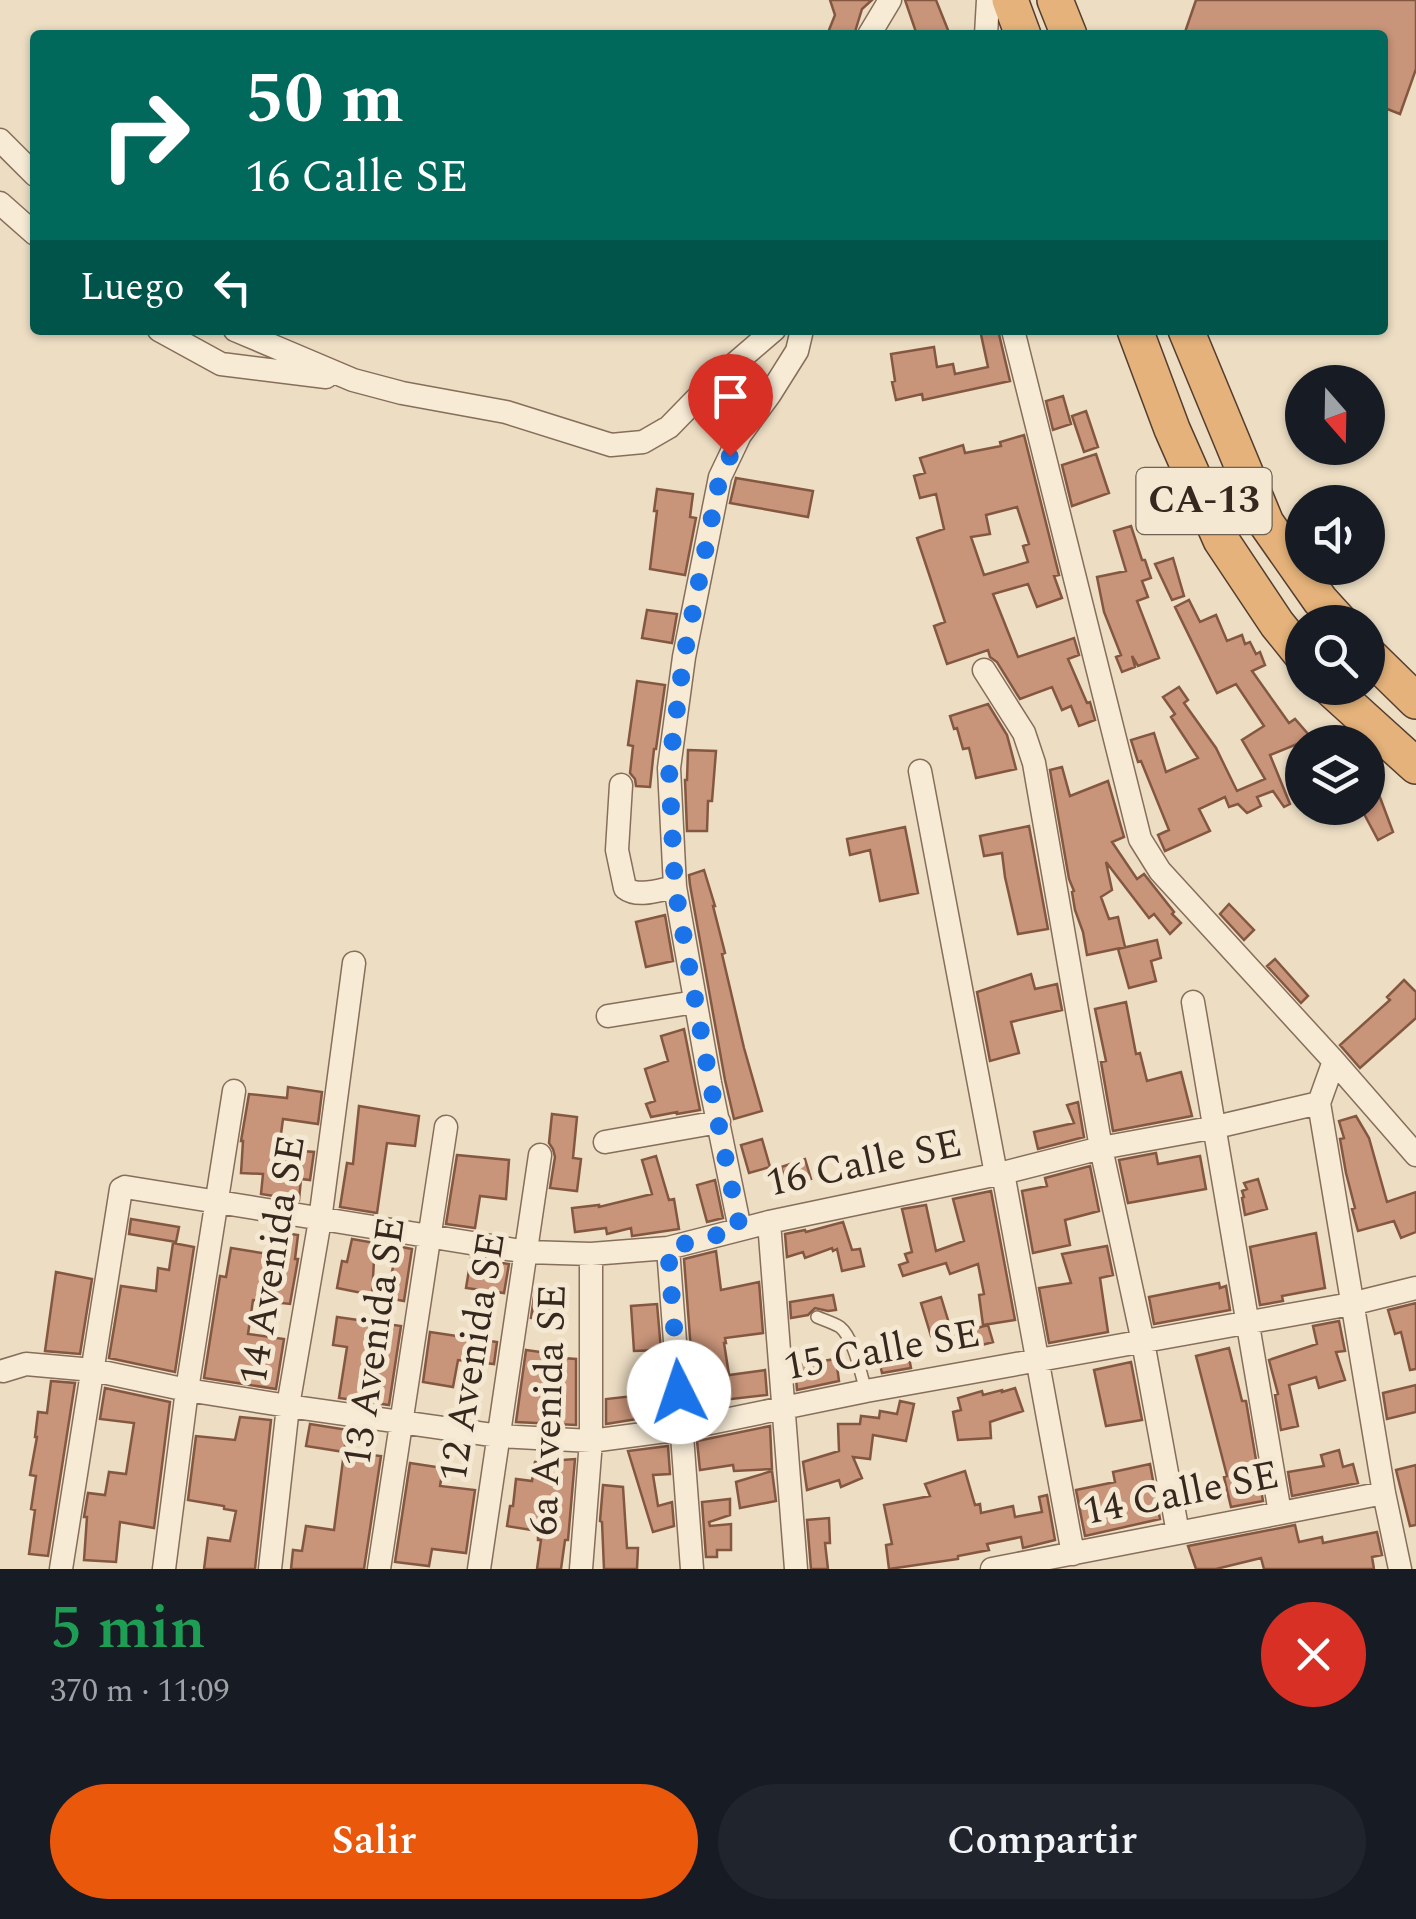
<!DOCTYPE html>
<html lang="es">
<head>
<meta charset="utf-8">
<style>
	body { margin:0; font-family:Spectral,serif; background:#20242c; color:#f1f3f6; height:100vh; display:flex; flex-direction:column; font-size:38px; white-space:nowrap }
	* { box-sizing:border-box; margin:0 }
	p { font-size:32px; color:#9ea1a6 }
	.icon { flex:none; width:55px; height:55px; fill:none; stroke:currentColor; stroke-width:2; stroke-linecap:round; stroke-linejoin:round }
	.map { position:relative; height:1569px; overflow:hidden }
	.panel { display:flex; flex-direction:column; background:#171b24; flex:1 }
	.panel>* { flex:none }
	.hud { position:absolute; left:30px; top:30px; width:1358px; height:305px; border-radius:10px; box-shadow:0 2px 8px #0004; background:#00695c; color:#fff; overflow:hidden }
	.needle { width:65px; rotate:160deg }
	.tools { position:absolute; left:1285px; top:365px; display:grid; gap:20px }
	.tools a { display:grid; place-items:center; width:100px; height:100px; border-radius:50%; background:#171b24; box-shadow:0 2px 8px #0004; font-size:50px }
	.pin { position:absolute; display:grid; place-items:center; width:85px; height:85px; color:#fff; margin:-102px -42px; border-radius:50% 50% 50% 0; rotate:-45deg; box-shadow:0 0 10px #0007 }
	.pin .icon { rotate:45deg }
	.me { position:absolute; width:110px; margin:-55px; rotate:356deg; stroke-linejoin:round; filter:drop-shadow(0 0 8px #0008) }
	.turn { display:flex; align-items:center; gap:35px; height:210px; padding:0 50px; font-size:45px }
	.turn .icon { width:130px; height:130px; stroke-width:2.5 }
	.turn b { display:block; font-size:70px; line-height:85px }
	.then { display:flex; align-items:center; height:95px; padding:0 50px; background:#0003; gap:20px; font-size:38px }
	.round { display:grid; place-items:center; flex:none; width:105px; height:105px; border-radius:52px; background:#20242c }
	.summary { display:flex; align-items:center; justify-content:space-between; height:170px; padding:0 50px }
	h1 { font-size:60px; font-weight:600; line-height:75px; color:#1e9e55 }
	.button { display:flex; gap:20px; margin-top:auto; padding:20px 50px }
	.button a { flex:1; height:115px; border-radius:60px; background:#ea580c; color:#fff; font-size:40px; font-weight:600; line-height:115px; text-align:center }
	.button a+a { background:#20242c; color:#f1f3f6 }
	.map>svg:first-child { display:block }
</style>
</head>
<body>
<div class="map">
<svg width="1416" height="1569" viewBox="0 0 1416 1569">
	<rect width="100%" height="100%" fill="#ecddc3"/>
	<path fill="#c9957a" stroke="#845741" stroke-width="2.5" fill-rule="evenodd" d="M830,0H872L862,9L854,35H827L835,15Z
		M905,0H936L950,35H917Z
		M1196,0H1416V69L1400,114L1382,107V35H1184Z
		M980,330H998L1010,381L923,400L922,394L896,400L892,382L895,381L891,354L934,347L937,367L953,364L955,374L988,367Z
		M1063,396L1071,424L1053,430L1046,401Z
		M1086,411L1098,447L1084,452L1072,416Z
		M1024,435L1059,575L1054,576L1062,598L1037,607L1028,584L993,594L1018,657L1074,638L1079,655L1068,659L1087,703L1090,702L1095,720L1079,726L1071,706L1062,710L1052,687L1020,699L997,662L990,657L988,650L947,664L934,626L945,622L917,538L944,529L936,494L920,498L914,476L925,473L920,458L963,445L965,453L1001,446L1000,442ZM1017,507L1029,544L1023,546L1028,562L984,575L971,537L990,534L986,515Z
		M1096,454L1109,493L1072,506L1062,465Z
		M736,478L813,491L808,517L730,503Z
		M657,489L693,494L690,517L696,518L685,575L650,569L657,511H654Z
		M1131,526L1142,560H1145L1151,578L1142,581L1148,597L1137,601L1159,658L1138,666L1132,656L1135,667L1122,672L1116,657L1121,655L1104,612L1097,577L1126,571L1114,531Z
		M1173,558L1184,596L1172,600L1155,564Z
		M1189,600L1200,622L1216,615L1227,641L1242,635L1245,644L1250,642L1256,654L1260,652L1265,665L1252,671L1289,723L1295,719L1315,742H1302L1270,755L1290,804L1284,807L1273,791L1257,797L1261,806L1247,813L1238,804L1229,807L1225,797L1199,809L1210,831L1165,851L1158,835L1169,830L1141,761L1138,762L1131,740L1154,733L1166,772L1198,758L1171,717L1175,714L1163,697L1179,687L1188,700L1184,703L1216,748L1237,791L1265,779L1242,740L1264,726L1236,684L1217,693L1175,607Z
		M647,610L677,614L672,643L642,638Z
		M637,681L665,685L656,749H654L650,787L636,786L635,779L630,773L633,746L628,745Z
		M988,704L1007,735L1016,769L976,778L969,748L963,749L957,728L954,729L950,716Z
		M688,750L716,751L712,801H708L707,831H687L685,780H687Z
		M1062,767L1070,796L1108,781L1124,837L1112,842L1137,879L1144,874L1174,912L1172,914L1181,923L1170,934L1154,914L1149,918L1106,862L1112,890L1101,897L1109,919L1118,917L1125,947L1087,955L1083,932L1075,910L1072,892L1074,891L1069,879L1050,770Z
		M1368,768H1369L1393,832L1378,840L1363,812L1368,811Z
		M1029,826L1048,929L1018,934L1005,877L1002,853L984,856L980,836Z
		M905,827L918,893L880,901L870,850L850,855L847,839Z
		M704,870L715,906H713L725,953L722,954L744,1048L762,1111L734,1119L725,1080L690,885L689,875Z
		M1229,904L1254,930L1244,940L1220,914Z
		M665,915L673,961L646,967L636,922Z
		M1157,940L1161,958L1151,961L1156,981L1129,988L1118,949Z
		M1275,959L1308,996L1301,1003L1267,966Z
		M1031,974L1035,989L1057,984L1062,1010L1011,1022L1019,1053L990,1061L977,992Z
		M1404,980L1416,992V1018L1360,1068L1340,1045L1390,1000L1387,997Z
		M1126,1002L1136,1054L1140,1053L1147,1081L1181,1072L1192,1116L1113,1131L1101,1062L1106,1061L1095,1009Z
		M684,1029L700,1110L677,1114V1112L651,1117L646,1104L655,1101L645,1069L668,1061L661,1036Z
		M288,1087L322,1092L318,1124L283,1119L279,1149L314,1152L310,1180L301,1179L299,1200L261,1194L263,1174L241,1173L243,1141H241L249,1094L287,1098Z
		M1078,1102L1084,1137L1038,1149L1034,1132L1074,1123L1067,1105Z
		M359,1106L419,1116L415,1146L387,1143L377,1213L340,1207L347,1163L353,1164Z
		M552,1114L577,1117L573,1158L581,1159L577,1191L550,1188L555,1157L553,1149L549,1143Z
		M1356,1116L1369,1138L1387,1202L1416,1192V1232L1401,1238L1394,1221L1358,1231L1352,1209L1355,1208L1346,1173L1340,1139L1344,1138L1339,1121Z
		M762,1139L770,1167L749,1173L741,1145Z
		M1156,1153L1158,1164L1200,1156L1206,1189L1128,1203L1119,1160Z
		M457,1155L509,1160L506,1199L480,1196L475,1228L446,1224Z
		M656,1156L669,1200L674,1199L679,1229L632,1236L631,1228L607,1234L606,1228L575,1232L572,1208L599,1205V1207L652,1194L642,1160Z
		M805,1159L811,1179L787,1186L781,1167Z
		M1090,1166L1099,1211L1065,1220L1070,1245L1033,1253L1022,1191L1047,1186L1045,1178Z
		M1258,1179L1267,1209L1245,1215L1242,1198L1244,1197L1242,1191L1247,1189L1244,1183Z
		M715,1180L723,1218L707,1222L697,1185Z
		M991,1191L1015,1320L983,1325L979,1295L984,1294L978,1264L950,1274L946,1263L903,1276L899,1265L908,1262L905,1254L912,1252L902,1209L926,1205L936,1251L964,1241L953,1199Z
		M131,1219L179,1227L176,1242L129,1234Z
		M843,1222L852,1250L860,1249L864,1266L842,1271L837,1249L833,1251L832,1248L805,1258L803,1252L787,1257L785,1234L805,1230L806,1232Z
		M271,1231L298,1235L295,1259H298L290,1304L253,1300L248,1334L284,1339L276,1389L204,1378L220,1276L226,1277L231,1248L268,1254Z
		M1316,1233L1325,1288L1282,1296L1283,1301L1260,1305L1250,1247Z
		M352,1239L375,1243L372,1295L337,1288L342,1261L347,1262Z
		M173,1243L194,1247L175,1372L109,1358L121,1286L156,1291L158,1268L169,1270Z
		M397,1246L412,1249L404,1301L387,1298Z
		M1107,1246L1113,1275L1100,1278L1108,1332L1049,1343L1039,1288L1071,1283L1062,1254Z
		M716,1251L721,1290L759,1282L763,1333L725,1338L726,1343H724L729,1375L765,1370L767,1395L722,1400L723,1405L699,1408L696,1376L693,1377L684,1259Z
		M471,1258L509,1264L504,1293L466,1288Z
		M56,1272L92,1279L80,1354L45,1351Z
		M1219,1283L1220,1288L1226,1286L1230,1310L1154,1324L1149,1297Z
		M535,1290L560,1293L555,1321L531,1318Z
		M833,1295L836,1310L828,1311L815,1308L808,1315L791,1318L790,1302Z
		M941,1297L951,1330L931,1336L921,1303Z
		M1416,1303V1369L1410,1370L1401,1332L1395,1334L1388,1310Z
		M657,1304L661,1350L634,1351L631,1306Z
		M337,1317L401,1326L389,1405L339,1398L347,1347L333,1345Z
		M1339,1321L1345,1351L1336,1352L1345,1380L1319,1388L1316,1377L1289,1385L1298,1426L1281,1430L1275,1395L1278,1394L1269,1360L1317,1344L1313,1326Z
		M988,1325L993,1342L959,1351L955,1334Z
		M430,1332L497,1342L494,1364L458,1360L453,1387L423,1382Z
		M907,1348L911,1368L882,1373L878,1355Z
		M1229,1348L1242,1401H1246L1263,1501L1231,1507L1224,1477L1227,1476L1196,1356Z
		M526,1350L548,1353V1357L576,1359V1425L516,1422Z
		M836,1359L839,1381L797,1390L795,1365Z
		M1131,1362L1142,1420L1106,1426L1094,1370Z
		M51,1381L75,1383L48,1556L29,1554L35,1510L31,1509L36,1476L30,1475L37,1437H35L38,1412L47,1413Z
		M1416,1385V1412L1387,1419L1383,1393Z
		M105,1388L170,1402L154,1528L120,1522L116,1562L84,1560L87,1517H84L88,1493L105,1495L109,1472L126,1474L134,1423L100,1419Z
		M1015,1388L1023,1411L990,1422L991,1438L958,1440L953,1412L961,1410L958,1398L982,1391L983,1395L1002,1390V1392Z
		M633,1396L637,1419L606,1424V1399Z
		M900,1401L914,1404L906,1441L873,1435L870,1459L853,1457L862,1478L841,1487L839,1480L807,1490L803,1462L839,1451L838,1424H860L861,1416L879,1418L880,1411L897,1414Z
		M240,1417L271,1420L255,1569H204L208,1538L230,1541L236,1511L224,1509V1506L188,1500L196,1436L235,1440Z
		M310,1424L348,1430L344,1452L306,1446Z
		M770,1426L772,1469L734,1471L733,1465L700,1470L697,1441Z
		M668,1446L670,1474L653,1475L658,1506L672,1502L674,1526L653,1532L628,1451Z
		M1339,1450L1343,1467L1353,1464L1358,1483L1292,1496L1288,1472L1324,1466L1321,1455Z
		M344,1452L381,1456L364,1569H291L293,1550L302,1551L306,1526L334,1530Z
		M575,1459L568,1540H565L561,1569H537L541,1540H538V1531L507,1526L510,1506H513L516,1479L532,1481L535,1462Z
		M410,1463L443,1468L440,1486L475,1490L466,1553L432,1549L429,1566L395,1562Z
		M1150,1464L1160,1519L1085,1536L1076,1490L1115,1482L1113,1472Z
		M1416,1465V1525L1410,1526L1396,1470Z
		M772,1471L776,1501L740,1508L736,1482Z
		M965,1471L975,1505L980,1504L981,1513L1013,1506L1015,1517L1042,1512L1039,1497L1047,1495L1055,1540L1023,1548L1021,1537L987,1544L989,1550L958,1556V1559L889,1569L886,1545L892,1544L884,1505L930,1496L925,1484Z
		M603,1485L623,1487L627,1548H638L637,1569H604L602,1522L600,1521Z
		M730,1499V1515L709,1522L710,1526L731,1524V1550H717V1557H706L702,1502Z
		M829,1518L830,1543H825L828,1569H811L807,1520Z
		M1295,1525L1299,1542L1322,1537L1323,1543L1377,1532L1382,1555L1372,1557L1374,1569H1264L1261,1558L1216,1569H1196L1188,1546Z"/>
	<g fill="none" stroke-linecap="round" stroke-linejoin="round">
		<g stroke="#866e5b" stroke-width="14">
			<path id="service" d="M817,1317C824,1320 834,1323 840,1327C854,1338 861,1375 866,1391"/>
		</g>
		<g stroke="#866e5b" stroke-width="25">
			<path id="minor" d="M869,35L890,0
				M986,35L988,0
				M0,140L35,175
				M0,203L35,234
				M159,330L221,364L326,377
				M235,330L353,380L402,393L506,412L611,445L643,442L669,427L710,385L774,330
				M1013,330L1140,839L1160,871L1334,1061L1416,1155
				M984,670L1024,733L1034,763L1101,1148L1143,1342L1178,1533
				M920,771L996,1174
				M621,785L617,850L625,888C638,898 659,890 675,887
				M1193,1002L1280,1513
				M608,1016L695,1002
				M1334,1061L1319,1103L1384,1493L1400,1569
				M605,1142L719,1122
				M1003,1173L1073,1554
				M769,1222L796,1569
				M740,1229L710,1083L675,887L669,768L684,657L720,477L740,435L770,394L797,351L802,330
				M668,1248L692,1569
				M3,1371L26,1364L93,1370L187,1390L288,1406L499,1436L591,1441L681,1429L866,1391L1351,1304L1416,1288
				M61,1569L121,1189L125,1187L527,1252L591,1254L668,1248L769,1222L1003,1173L1101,1148L1216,1127L1319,1103
				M164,1569L187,1390L234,1091
				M270,1569L288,1406L320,1220L354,963
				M379,1569L446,1127
				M479,1569L540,1155
				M581,1569L591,1441V1254
				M992,1569L1384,1493"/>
		</g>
		<g stroke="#543d2f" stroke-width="38">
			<path id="trunk" d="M1010,0L1023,35
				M1055,0L1069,35
				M1135,330L1172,429L1221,540L1277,624L1302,655
				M1186,330L1266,523L1320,600L1340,622
				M1368,654L1416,701
				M1330,688L1416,766"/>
		</g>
		<use href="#service" stroke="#f7ebd6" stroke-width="11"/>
		<use href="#minor" stroke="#f7ebd6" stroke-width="22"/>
		<use href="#trunk" stroke="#e4b27a" stroke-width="35"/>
	</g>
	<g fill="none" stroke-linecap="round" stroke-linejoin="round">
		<path stroke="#1a73e8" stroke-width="18" stroke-dasharray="0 32.4" d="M679,1392L668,1248L740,1229L710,1082L675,888L669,768L684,656L720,477L730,456"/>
	</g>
	<g text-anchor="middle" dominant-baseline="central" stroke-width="10" stroke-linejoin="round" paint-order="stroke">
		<rect fill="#f4e8d2" stroke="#6f6254" stroke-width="2.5" x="1136.5" y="468" width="135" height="66" rx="8"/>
		<g font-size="38" font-weight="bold" fill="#36281e">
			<text x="1204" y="501">CA-13</text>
		</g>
		<g font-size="40" fill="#36281e" stroke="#f4e8d2">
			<text transform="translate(864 1164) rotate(-12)">16 Calle SE</text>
			<text transform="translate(273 1260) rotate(-81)">14 Avenida SE</text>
			<text transform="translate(375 1342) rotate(-82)">13 Avenida SE</text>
			<text transform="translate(882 1351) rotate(-10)">15 Calle SE</text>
			<text transform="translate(473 1357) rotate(-81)">12 Avenida SE</text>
			<text transform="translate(549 1410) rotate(-88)">6a Avenida SE</text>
			<text transform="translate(1181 1494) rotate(-11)">14 Calle SE</text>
		</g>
	</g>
</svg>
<div class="tools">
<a><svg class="needle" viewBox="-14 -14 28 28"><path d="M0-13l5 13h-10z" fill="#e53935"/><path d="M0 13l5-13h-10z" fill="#9ea1a6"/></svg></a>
<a><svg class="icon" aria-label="sound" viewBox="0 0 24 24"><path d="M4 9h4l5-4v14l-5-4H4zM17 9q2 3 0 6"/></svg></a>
<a><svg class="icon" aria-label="search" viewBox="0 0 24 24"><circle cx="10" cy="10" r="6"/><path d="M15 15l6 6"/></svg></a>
<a><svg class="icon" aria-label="layers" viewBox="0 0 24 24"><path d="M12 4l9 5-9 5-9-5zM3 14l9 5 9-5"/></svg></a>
</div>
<div class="pin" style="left:730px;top:456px;background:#d93025"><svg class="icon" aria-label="arrive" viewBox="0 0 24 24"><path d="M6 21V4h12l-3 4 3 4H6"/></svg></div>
<svg class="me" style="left:679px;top:1392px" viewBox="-20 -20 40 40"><circle r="19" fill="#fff"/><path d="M0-13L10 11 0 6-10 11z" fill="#1a73e8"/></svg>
<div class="hud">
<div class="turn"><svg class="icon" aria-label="right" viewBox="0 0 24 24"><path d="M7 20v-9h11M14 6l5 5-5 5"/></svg><div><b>50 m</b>16 Calle SE</div></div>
<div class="then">Luego<svg class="icon" aria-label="left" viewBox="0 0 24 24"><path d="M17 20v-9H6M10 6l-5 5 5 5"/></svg></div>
</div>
</div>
<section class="panel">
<div class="summary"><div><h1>5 min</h1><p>370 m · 11:09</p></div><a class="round" style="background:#d93025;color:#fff"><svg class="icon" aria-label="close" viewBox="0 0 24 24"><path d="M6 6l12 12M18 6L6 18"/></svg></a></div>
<div class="button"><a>Salir</a><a>Compartir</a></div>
</section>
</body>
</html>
